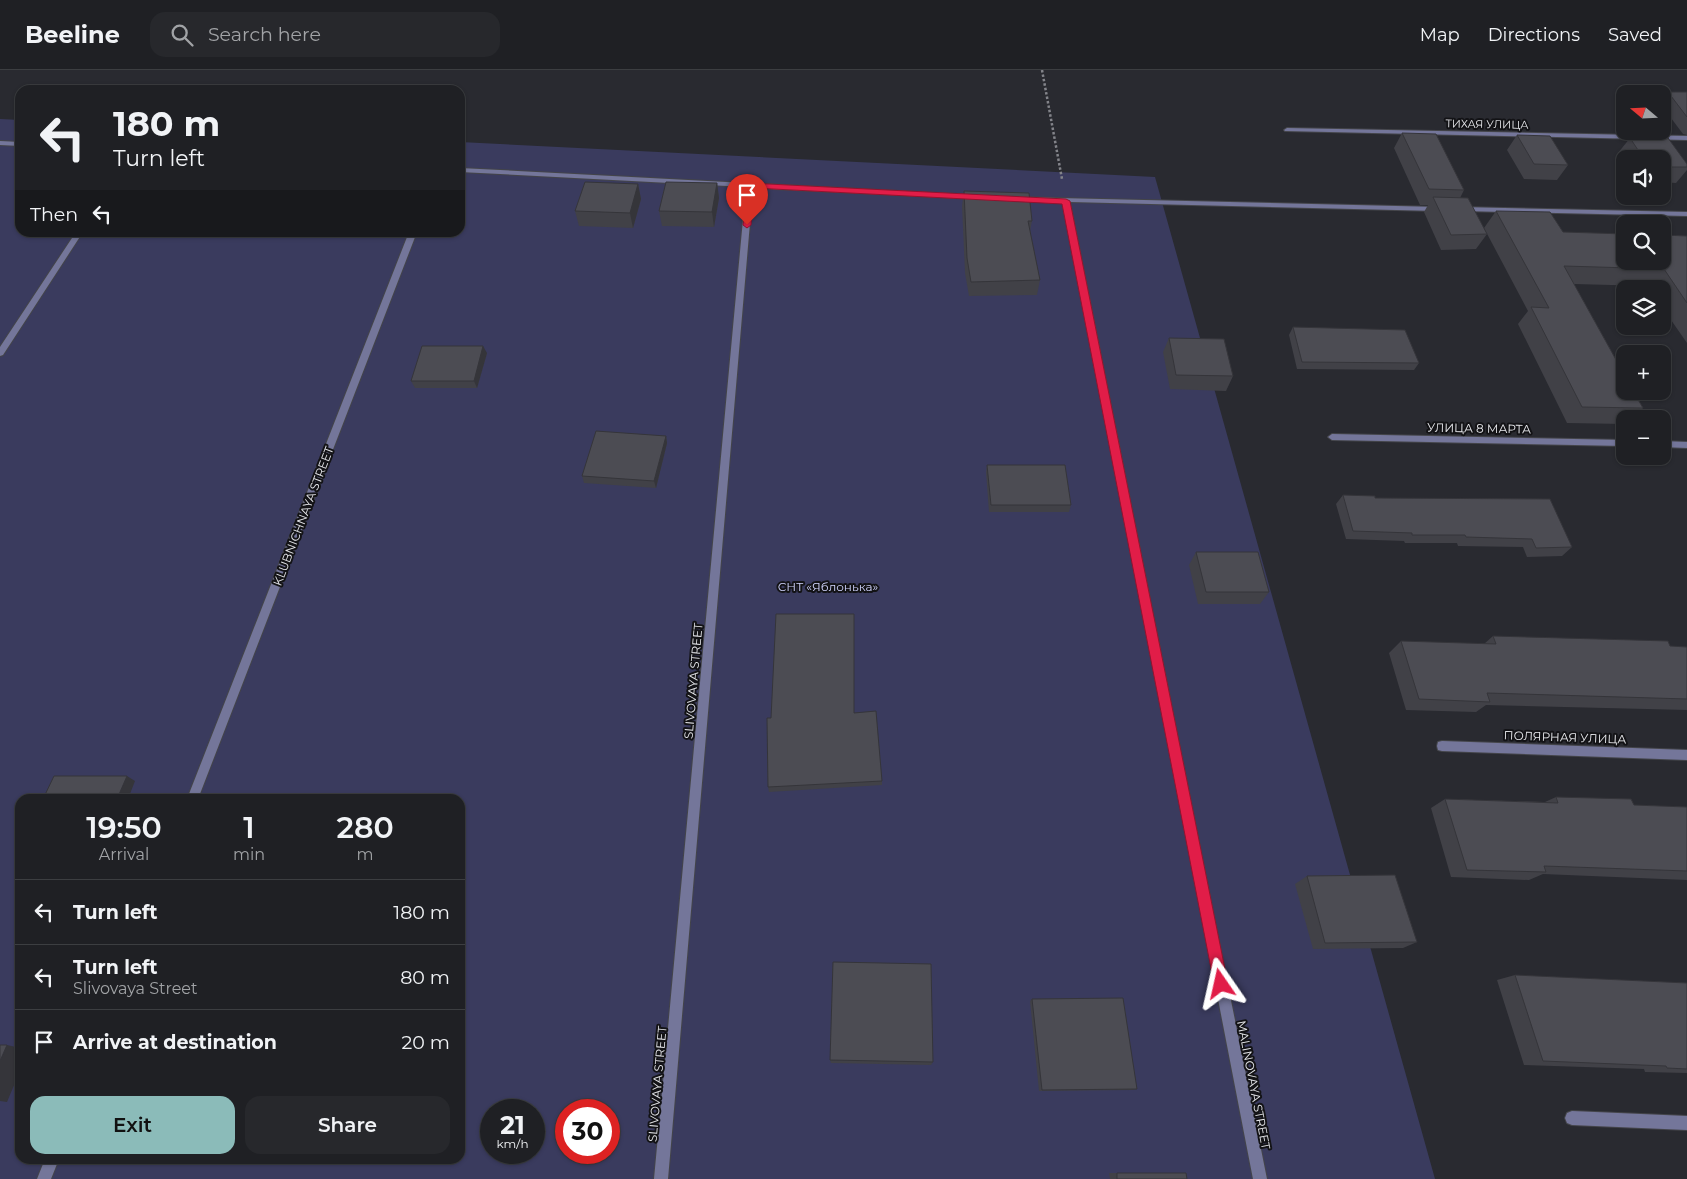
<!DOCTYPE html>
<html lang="en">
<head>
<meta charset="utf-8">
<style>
	body { margin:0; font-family:Montserrat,sans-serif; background:#27282c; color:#f1f3f6; height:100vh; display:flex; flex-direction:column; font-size:19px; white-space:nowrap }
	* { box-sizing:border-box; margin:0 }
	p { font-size:16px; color:#a1a3a6 }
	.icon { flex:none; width:28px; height:28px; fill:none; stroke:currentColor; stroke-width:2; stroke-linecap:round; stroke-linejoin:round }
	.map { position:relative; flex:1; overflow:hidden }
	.drawer { position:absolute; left:15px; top:724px; width:450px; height:370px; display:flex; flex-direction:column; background:#1f2024; border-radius:15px; box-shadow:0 1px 4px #0004,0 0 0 1px #3c3e41 }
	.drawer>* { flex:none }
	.guide { position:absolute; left:15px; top:15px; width:450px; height:152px; border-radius:15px; box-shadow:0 1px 4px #0004,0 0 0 1px #3c3e41; background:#1f2024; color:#f1f3f6; overflow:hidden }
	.needle { width:32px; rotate:289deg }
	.tools { position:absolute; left:1616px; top:15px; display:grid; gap:10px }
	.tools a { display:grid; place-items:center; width:55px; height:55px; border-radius:10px; background:#1f2024; box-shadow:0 1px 4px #0004,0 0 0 1px #3c3e41; font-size:25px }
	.speed { position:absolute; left:480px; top:1029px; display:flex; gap:10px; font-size:25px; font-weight:700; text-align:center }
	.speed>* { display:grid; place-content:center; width:65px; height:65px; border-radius:50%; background:#1f2024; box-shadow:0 1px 4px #0004,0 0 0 1px #3c3e41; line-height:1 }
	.speed small { font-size:12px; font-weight:400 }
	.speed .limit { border:8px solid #d22; background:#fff; color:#111 }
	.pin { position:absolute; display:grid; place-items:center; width:42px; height:42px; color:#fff; margin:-51px -21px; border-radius:50% 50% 50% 0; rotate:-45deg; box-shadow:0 0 5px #0007 }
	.pin .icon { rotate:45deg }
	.me { position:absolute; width:55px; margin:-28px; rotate:349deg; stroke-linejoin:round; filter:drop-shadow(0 0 4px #0008) }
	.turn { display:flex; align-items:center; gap:18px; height:105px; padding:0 15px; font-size:22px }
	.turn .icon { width:65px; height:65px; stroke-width:2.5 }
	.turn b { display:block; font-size:35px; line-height:42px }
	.then { display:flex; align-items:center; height:48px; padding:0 15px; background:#0003; gap:10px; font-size:19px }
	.eta { display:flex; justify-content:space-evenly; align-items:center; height:85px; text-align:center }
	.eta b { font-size:30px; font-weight:600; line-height:35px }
	.action { display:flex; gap:10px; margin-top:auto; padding:10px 15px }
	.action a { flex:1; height:58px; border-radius:15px; background:#8bbbb9; color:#111; font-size:20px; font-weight:600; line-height:58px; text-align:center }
	.action a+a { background:#27282c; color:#f1f3f6 }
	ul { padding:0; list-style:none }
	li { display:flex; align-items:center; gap:15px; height:65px; padding:0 15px; border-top:1px solid #3c3e41 }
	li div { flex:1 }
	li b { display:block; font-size:19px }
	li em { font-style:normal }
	header { display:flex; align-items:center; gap:30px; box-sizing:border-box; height:70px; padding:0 25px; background:#1f2024; border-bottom:1px solid #3c3e41 }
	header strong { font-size:24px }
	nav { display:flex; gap:28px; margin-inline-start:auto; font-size:18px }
	.search { width:350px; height:45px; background:#27282c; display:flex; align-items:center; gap:12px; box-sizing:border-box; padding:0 18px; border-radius:15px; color:#a1a3a6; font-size:19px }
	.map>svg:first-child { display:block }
</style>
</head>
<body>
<header>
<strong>Beeline</strong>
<div class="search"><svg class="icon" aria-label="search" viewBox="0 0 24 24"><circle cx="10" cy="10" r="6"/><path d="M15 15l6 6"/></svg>Search here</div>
<nav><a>Map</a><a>Directions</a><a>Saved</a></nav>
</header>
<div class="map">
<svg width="1687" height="1109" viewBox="0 0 1687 1109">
	<rect width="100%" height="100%" fill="#292a30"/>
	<path fill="#3a3b5e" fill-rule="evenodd" d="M0,49L20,50V162H460V72L1155,107L1435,1109H0ZM20,729H460V1089H20ZM491,1040H534V1082H491ZM566,1040H609V1082H566Z"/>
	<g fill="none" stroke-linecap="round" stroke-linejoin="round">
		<g stroke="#44454a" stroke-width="2">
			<path id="street" d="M1287,58L1687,66V70L1285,61L1284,60Z
				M0,71L20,72V76L0,75Z
				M460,98L976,125L980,127L976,129L753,118L668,1109H654L746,117L460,102Z
				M1015,127L1438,137L1442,139L1438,141L1070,132L1267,1109H1253L1063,132L1018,131L1014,129Z
				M1460,137L1687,142V146L1463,141L1459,139Z
				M76,162H83L3,285L0,286V277Z
				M409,162H417L198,729H187Z
				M1332,364L1625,370V376L1332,370L1328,367Z
				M1662,371L1687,372V378L1662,377Z
				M1442,671L1687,680V690L1442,681L1438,680L1437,676L1438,672Z
				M1572,1041L1687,1046V1060L1572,1055L1567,1053L1565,1048L1567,1043Z
				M45,1089H59L51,1109H37Z"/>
		</g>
		<path stroke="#83848a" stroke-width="2.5" stroke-dasharray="2.5 2" stroke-linecap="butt" d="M1042,0L1062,109"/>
		<use href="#street" fill="#74769a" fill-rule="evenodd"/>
	</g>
	<path fill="#414147" d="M1668,22H1687V65L1683,64L1662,36V30Z
		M1402,63L1464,120L1460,128L1487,164L1476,179L1441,180L1424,142L1428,135H1420L1394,78Z
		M1517,65L1568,95L1557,110L1524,109L1507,80Z
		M1630,68L1687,94V100L1676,113L1662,112V89H1625V93L1618,83Z
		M717,113L719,128L714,157L662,156L659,141Z
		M638,114L641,129L633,158L579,156L575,141Z
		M964,121L1032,151L1030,161L1040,210L1037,225L969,226L965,203L962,136Z
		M1496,141L1563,162L1687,166V273L1662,237V219H1650L1649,216L1574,214L1643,338L1632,349H1625V354L1567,353L1518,254L1528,241L1484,158Z
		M1293,257L1419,293L1414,300L1297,299L1289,265Z
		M1169,268L1233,306L1226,321L1170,319L1163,282Z
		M487,283L477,318H415L411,311Z
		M666,366L667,373L656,418L584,413L582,406Z
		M987,395L1071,435L1069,442H989L986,402Z
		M1343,425L1375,428L1572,477L1562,486L1527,487L1523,477L1458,476L1457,473H1405L1404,471L1346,469L1336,434Z
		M1196,482L1269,522L1260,534H1198L1189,495Z
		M1493,566L1687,577V640L1486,635L1476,642L1406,640L1389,583L1401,571L1484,574Z
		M854,643L882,711V715L769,722L768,717Z
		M1556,727L1634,735L1687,737V810L1543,804L1529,810L1451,807L1431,738L1445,729L1545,732Z
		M1307,806L1417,872L1403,878L1313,879L1295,814Z
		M1515,905L1687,913V1003L1645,1002L1644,999L1524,995L1497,910Z
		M1032,929L1137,1019L1132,1020L1039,1021L1030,931Z
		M830,990L933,992L931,995L831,993Z
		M1109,1103H1117L1187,1109H1110Z"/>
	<path fill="#35353a" d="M717,113L719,128L714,157L712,142Z
		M638,114L641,129L633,158L630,143Z
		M483,276L487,283L477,318L474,311Z
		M666,366L667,373L656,418L654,411Z
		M127,706L135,711L128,729H117Z
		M7,975L20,978V1001L7,1032L0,1031V991Z"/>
	<path fill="#4c4c53" stroke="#35353a" d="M1668,22H1687V47Z
		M1402,63L1436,64L1464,120L1429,119Z
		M1517,65L1550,66L1568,95L1534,94Z
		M1630,68H1668L1687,94V97H1662V89H1644Z
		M585,112L638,114L630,143L575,141Z
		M666,112L717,113L712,142L659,141Z
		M964,121L1029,123L1032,151H1028L1040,210L971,212L967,188Z
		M1433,127L1468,128L1487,164L1451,165Z
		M1496,141L1550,142L1563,162L1625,164V191H1662V165L1687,166V233L1664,199L1564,196L1625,306V321H1633L1643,338L1582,337L1531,237L1549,238Z
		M1293,257L1405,260L1419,293L1302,292Z
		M1169,268L1224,269L1233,306L1176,305Z
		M422,276H483L474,311H411Z
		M596,361L666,366L654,411L582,406Z
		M987,395H1065L1071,435H991Z
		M1343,425L1375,426V428L1550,429L1572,477L1536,478L1532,469L1466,467L1465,465H1412V463L1353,461Z
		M1196,482H1258L1269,522H1206Z
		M776,544H854V643L876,641L882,711L768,717L767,648H771Z
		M1493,566L1668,571L1670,576L1687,577V629L1487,623L1490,632L1419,629L1401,571L1496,574Z
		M54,706H127L117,729H43Z
		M1556,727L1631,729L1634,735L1687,737V801L1544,796L1546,802L1467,800L1445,729L1558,733Z
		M1395,805L1417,872L1325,873L1307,806Z
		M833,892L931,894L933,992L830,990Z
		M1515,905L1687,913V999L1667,998L1666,996L1543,991Z
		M1123,928L1137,1019L1042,1020L1032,929Z
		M0,975H7L0,991Z
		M1117,1103H1186L1187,1109H1117Z"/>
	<path fill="#e11d48" stroke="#92132f" d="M748,113L1066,129L1070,131L1228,914L1226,918L1221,921L1216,918L1214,914L1062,134L754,118L751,155L747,158L743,155Z"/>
	<g text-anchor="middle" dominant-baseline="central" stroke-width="4" stroke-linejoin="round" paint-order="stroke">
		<g font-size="11" fill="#e8e9ed" stroke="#131316">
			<text transform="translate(1487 54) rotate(1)">ТИХАЯ УЛИЦА</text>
		</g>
		<g font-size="12" fill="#e8e9ed" stroke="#131316">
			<text transform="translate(1479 358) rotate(1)">УЛИЦА 8 МАРТА</text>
			<text transform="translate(303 446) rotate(-69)">KLUBNICHNAYA STREET</text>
			<text transform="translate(693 611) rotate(-85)">SLIVOVAYA STREET</text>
			<text transform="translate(1565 667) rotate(2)">ПОЛЯРНАЯ УЛИЦА</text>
			<text transform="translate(657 1014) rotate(-85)">SLIVOVAYA STREET</text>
			<text transform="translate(1254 1015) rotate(79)">MALINOVAYA STREET</text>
		</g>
		<g font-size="12" fill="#d2d5fe" stroke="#131316">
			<text x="828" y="516">СНТ «Яблонька»</text>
		</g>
	</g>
</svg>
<div class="tools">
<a><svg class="needle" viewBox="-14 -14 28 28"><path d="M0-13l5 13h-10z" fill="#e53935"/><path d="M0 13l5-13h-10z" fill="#a1a3a6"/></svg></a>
<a><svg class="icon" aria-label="sound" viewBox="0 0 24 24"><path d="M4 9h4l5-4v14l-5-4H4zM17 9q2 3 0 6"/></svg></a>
<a><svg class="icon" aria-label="search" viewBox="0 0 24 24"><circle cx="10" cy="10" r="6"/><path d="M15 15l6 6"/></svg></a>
<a><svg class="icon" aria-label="layers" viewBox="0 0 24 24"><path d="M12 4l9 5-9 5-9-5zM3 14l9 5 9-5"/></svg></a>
<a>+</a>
<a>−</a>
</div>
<div class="speed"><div>21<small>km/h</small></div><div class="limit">30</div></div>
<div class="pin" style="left:747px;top:155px;background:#d93025"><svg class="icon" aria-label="arrive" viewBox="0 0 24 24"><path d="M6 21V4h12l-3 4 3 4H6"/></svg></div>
<svg class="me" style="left:1221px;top:914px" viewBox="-20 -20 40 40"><path d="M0-17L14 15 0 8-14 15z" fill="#e11d48" stroke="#fff" stroke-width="4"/></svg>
<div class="guide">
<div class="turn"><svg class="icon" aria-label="left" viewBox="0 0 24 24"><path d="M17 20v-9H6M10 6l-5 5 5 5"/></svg><div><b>180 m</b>Turn left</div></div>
<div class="then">Then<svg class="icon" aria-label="left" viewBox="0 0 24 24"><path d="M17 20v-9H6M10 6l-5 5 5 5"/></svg></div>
</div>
<section class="drawer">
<div class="eta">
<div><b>19:50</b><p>Arrival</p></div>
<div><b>1</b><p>min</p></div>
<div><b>280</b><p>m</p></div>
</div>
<ul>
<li><svg class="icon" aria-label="left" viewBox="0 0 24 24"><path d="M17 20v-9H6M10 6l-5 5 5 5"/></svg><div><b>Turn left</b></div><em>180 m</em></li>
<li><svg class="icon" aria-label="left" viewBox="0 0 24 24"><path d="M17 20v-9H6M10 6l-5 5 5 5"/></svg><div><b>Turn left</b><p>Slivovaya Street</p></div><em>80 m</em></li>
<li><svg class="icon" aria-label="arrive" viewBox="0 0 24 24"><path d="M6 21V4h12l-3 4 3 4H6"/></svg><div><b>Arrive at destination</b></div><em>20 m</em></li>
</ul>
<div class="action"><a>Exit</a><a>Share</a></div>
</section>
</div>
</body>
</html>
